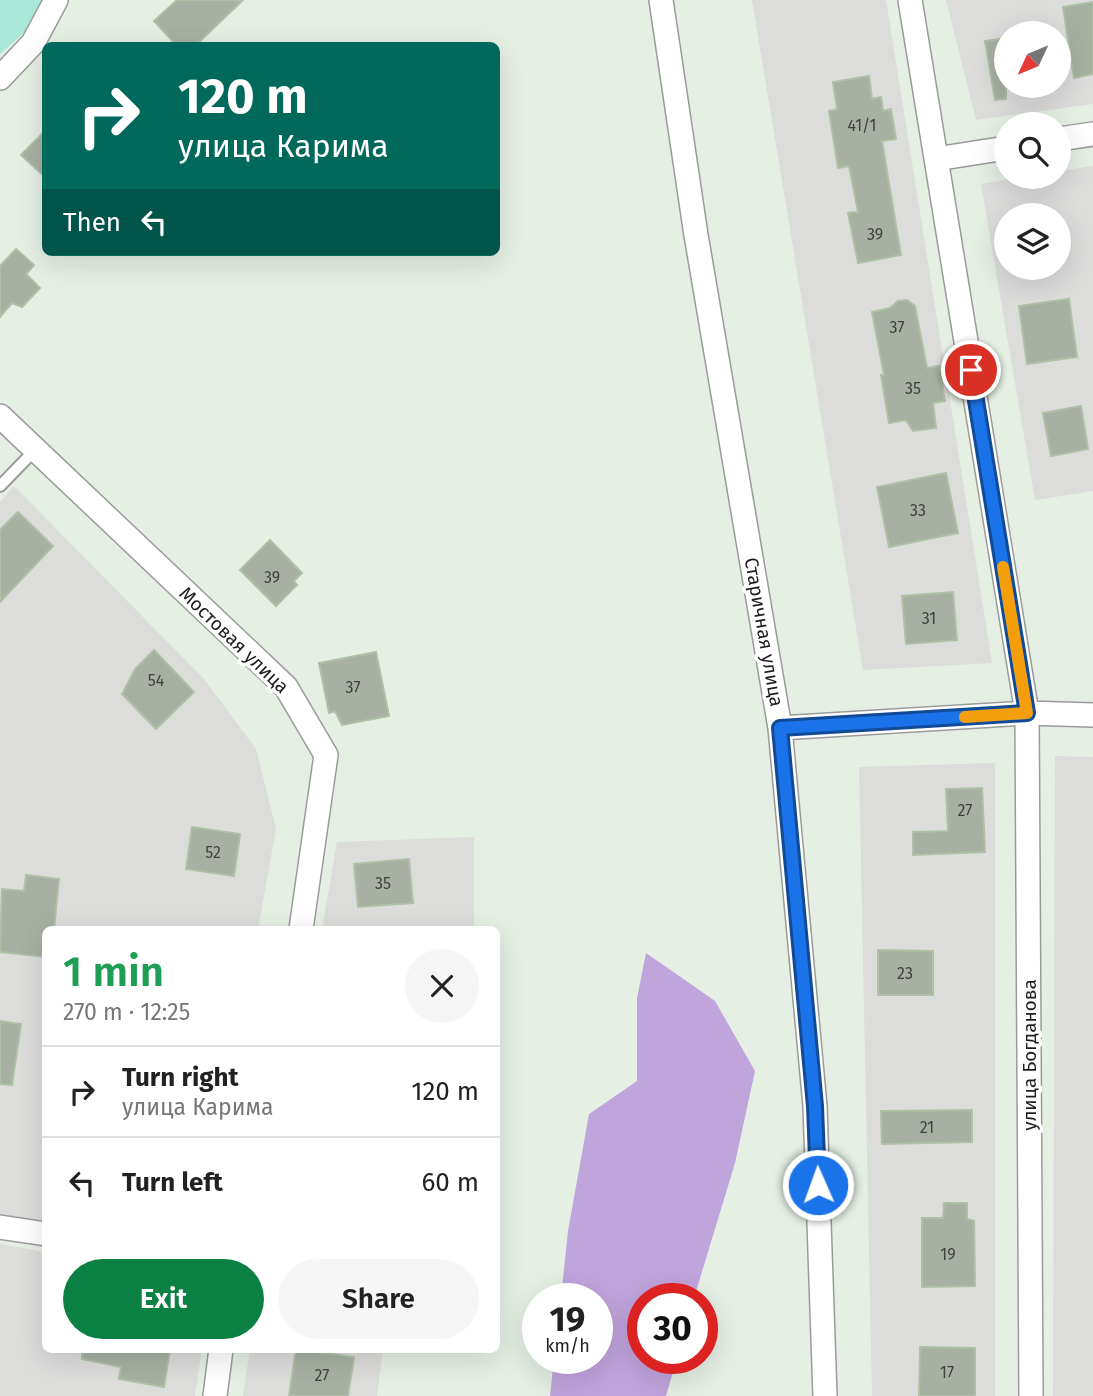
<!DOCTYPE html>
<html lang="en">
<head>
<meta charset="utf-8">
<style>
	body { margin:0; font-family:"Fira Sans",sans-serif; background:#f6f6f6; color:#222; height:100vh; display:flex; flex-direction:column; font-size:26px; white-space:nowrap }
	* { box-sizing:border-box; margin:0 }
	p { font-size:23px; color:#767676 }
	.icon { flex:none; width:38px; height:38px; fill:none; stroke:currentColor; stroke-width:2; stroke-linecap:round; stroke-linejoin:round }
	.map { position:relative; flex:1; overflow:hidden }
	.panel { position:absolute; left:42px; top:926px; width:458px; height:427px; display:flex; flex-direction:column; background:#fff; border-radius:10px; box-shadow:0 7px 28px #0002 }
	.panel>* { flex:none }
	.guide { position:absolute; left:42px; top:42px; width:458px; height:214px; border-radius:10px; box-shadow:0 7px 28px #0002; background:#00695c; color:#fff; overflow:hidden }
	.needle { width:46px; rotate:226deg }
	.controls { position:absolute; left:994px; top:21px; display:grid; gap:14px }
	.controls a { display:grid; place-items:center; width:77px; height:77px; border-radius:50%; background:#fff; box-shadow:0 7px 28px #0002; font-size:35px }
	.speed { position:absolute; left:522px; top:1283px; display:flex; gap:14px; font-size:35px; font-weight:700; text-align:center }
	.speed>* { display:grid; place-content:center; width:91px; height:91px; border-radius:50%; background:#fff; box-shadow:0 7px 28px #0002; line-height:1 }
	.speed small { font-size:18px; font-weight:400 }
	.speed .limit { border:10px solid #d22; background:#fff; color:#111 }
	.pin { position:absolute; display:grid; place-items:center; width:60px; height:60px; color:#fff; margin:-30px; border:4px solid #fff; border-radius:50%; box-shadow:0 2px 7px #0007 }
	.me { position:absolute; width:77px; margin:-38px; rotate:358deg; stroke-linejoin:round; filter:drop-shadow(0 0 5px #0008) }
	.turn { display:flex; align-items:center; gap:24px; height:147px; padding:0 21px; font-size:32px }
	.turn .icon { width:91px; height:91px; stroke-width:2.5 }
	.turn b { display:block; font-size:49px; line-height:60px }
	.then { display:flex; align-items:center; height:66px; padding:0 21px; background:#0003; gap:14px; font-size:26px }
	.round { display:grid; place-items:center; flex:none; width:74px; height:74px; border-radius:37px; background:#f6f6f6 }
	.overview { display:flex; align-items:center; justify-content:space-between; height:119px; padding:0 21px }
	h1 { font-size:42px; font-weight:600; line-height:52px; color:#1e9e55 }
	.button { display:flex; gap:14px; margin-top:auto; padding:14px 21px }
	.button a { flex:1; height:80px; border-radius:42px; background:#0b8043; color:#fff; font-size:28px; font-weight:600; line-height:80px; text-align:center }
	.button a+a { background:#f6f6f6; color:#222 }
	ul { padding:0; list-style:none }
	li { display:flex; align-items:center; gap:21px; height:91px; padding:0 21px; border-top:2px solid #e0e0e0 }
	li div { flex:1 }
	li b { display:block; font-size:26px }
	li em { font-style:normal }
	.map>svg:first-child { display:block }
</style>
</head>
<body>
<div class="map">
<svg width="1093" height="1396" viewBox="0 0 1093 1396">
	<rect width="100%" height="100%" fill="#e5efe4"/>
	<path fill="#dcdcdb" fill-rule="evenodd" d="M752,0H886L992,663L863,670Z
		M946,0H1093V104L976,120ZM1006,33H1059V86H1006Z
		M1093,166V491L1035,500L981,184L1025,177H1059V171ZM1006,215H1059V268H1006Z
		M14,486L204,679L256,749L276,829L258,929H46L45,1222L0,1215V502Z
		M1055,756L1093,757V1396H1053Z
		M995,763V1396H872L859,767Z
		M474,837V929H322L337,842Z
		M0,1244L45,1252L46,1349H202L195,1396H0Z
		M250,1349L383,1350L377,1396H243Z"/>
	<path fill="#aae9da" d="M0,0H46L34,24L0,54Z"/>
	<path fill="#c0a4dc" d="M646,953L715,1001L755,1071L735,1163L694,1298H642V1358H677L666,1396H550L554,1358H597V1298H561L568,1231L589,1114L637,1081V998Z"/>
	<path fill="#a7b0a3" stroke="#aec0a6" stroke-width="2" d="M177,0H243L195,46H177L154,21Z
		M1093,2V74L1074,78L1063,7Z
		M1006,38V99L995,100L985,41Z
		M869,76L872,99L881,97L883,111L891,109L896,139L882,141L901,255L858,263L848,213L858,212L849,166L838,168L829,111L837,109L833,82Z
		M46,130V178L21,155Z
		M16,249L34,265L26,274L40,288L22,307L12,303L0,317V266Z
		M1069,299L1077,357L1027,364L1019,306Z
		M907,300L915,306L927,368L939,366L945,401L933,403L936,428L913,431L906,420L889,423L881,375H884L872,312L890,308L898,301Z
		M1081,406L1088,449L1051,456L1043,413Z
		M946,473L958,533L889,547L877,487Z
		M18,512L53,546L0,602V530Z
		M270,540L302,573L294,581L297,585L276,606L240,570Z
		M953,592L957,640L906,644L902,596Z
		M154,650L194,692L156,729L122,694L135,669Z
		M376,652L389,716L342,725L335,711L329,713L319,663Z
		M982,788L985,852L913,855V832L948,831L946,789Z
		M192,827L240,834L234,876L186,869Z
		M409,859L413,903L358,907L354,864Z
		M26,875L59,879L54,929H46V957L0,952L2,889L24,891Z
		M878,950L933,951V995H878Z
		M0,1021L21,1024L12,1085L0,1084Z
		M972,1110V1142L882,1144L881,1111Z
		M944,1203H967V1219L974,1221L975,1286L922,1287V1218H943Z
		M920,1347L975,1348V1396H919Z
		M82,1349H170L164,1387L119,1379L121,1367L82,1359Z
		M296,1349L354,1357L348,1396H289Z"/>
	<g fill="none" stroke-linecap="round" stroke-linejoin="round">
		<g stroke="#9b9b9b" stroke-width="14">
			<path id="lane" d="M0,486L34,451"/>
		</g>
		<g stroke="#9b9b9b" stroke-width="26">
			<path id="street" d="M661,0L696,235L780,728L815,1106L825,1396
				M910,0L1027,713L1031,1396
				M0,78L33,43L56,0
				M1059,139L1093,134
				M936,159L1006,148
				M0,416L286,687L326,755L301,929
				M780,728L1027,713L1093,715
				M0,1227L46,1234
				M215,1396L221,1349"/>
		</g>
		<use href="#lane" stroke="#fff" stroke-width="10"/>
		<use href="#street" stroke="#fff" stroke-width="23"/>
	</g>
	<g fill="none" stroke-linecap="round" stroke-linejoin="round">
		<g stroke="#114b97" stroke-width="18">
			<path id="route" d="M818,1185L815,1106L780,728L1027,713L971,370"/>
		</g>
		<use href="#route" stroke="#1a73e8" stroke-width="12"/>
		<path stroke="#f59e0b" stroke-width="12" d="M965,717L1027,713L1003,567"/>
	</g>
	<g text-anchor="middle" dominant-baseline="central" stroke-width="7" stroke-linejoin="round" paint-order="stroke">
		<g font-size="16" fill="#40423f">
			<text x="862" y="125">41/1</text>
			<text x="875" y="234">39</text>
			<text x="897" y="327">37</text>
			<text x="913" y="388">35</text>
			<text x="918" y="510">33</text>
			<text x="272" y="577">39</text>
			<text x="929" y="618">31</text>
			<text x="156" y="680">54</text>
			<text x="353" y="687">37</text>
			<text x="965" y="810">27</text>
			<text x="213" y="852">52</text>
			<text x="383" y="883">35</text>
			<text x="905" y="973">23</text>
			<text x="927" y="1127">21</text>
			<text x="948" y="1254">19</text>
			<text x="947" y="1372">17</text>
			<text x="322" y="1375">27</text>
		</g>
		<g font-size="19" fill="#1e1e1e" stroke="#fff">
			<text transform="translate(764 632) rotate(80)">Старичная улица</text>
			<text transform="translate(234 640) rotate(44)">Мостовая улица</text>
			<text transform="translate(1029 1055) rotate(-90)">улица Богданова</text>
		</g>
	</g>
</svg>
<div class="controls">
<a><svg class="needle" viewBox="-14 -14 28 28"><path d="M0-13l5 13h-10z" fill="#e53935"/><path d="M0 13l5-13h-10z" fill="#767676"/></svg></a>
<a><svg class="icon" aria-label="search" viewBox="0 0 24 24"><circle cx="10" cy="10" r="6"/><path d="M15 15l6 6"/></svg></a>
<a><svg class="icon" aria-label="layers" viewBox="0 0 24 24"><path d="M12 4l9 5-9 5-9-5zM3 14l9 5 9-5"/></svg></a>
</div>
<div class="speed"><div>19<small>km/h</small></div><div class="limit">30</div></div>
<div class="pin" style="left:971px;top:370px;background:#d93025"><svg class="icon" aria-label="arrive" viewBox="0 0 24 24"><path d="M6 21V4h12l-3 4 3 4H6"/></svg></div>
<svg class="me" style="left:818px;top:1185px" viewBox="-20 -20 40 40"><circle r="17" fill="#1a73e8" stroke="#fff" stroke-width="3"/><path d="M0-11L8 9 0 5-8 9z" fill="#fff"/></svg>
<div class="guide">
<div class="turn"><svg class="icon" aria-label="right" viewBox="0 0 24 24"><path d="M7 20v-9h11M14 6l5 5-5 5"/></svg><div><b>120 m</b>улица Карима</div></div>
<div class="then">Then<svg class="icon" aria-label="left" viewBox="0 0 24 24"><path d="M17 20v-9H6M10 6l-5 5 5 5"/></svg></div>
</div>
<section class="panel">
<div class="overview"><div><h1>1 min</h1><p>270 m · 12:25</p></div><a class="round"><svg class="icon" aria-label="close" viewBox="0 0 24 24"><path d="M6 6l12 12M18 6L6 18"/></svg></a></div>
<ul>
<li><svg class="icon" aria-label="right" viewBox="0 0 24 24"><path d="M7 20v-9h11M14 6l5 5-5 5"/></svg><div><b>Turn right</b><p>улица Карима</p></div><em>120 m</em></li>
<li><svg class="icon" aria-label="left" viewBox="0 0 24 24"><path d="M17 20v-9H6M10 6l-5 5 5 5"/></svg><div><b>Turn left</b></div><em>60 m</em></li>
</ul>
<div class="button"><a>Exit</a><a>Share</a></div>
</section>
</div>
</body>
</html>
